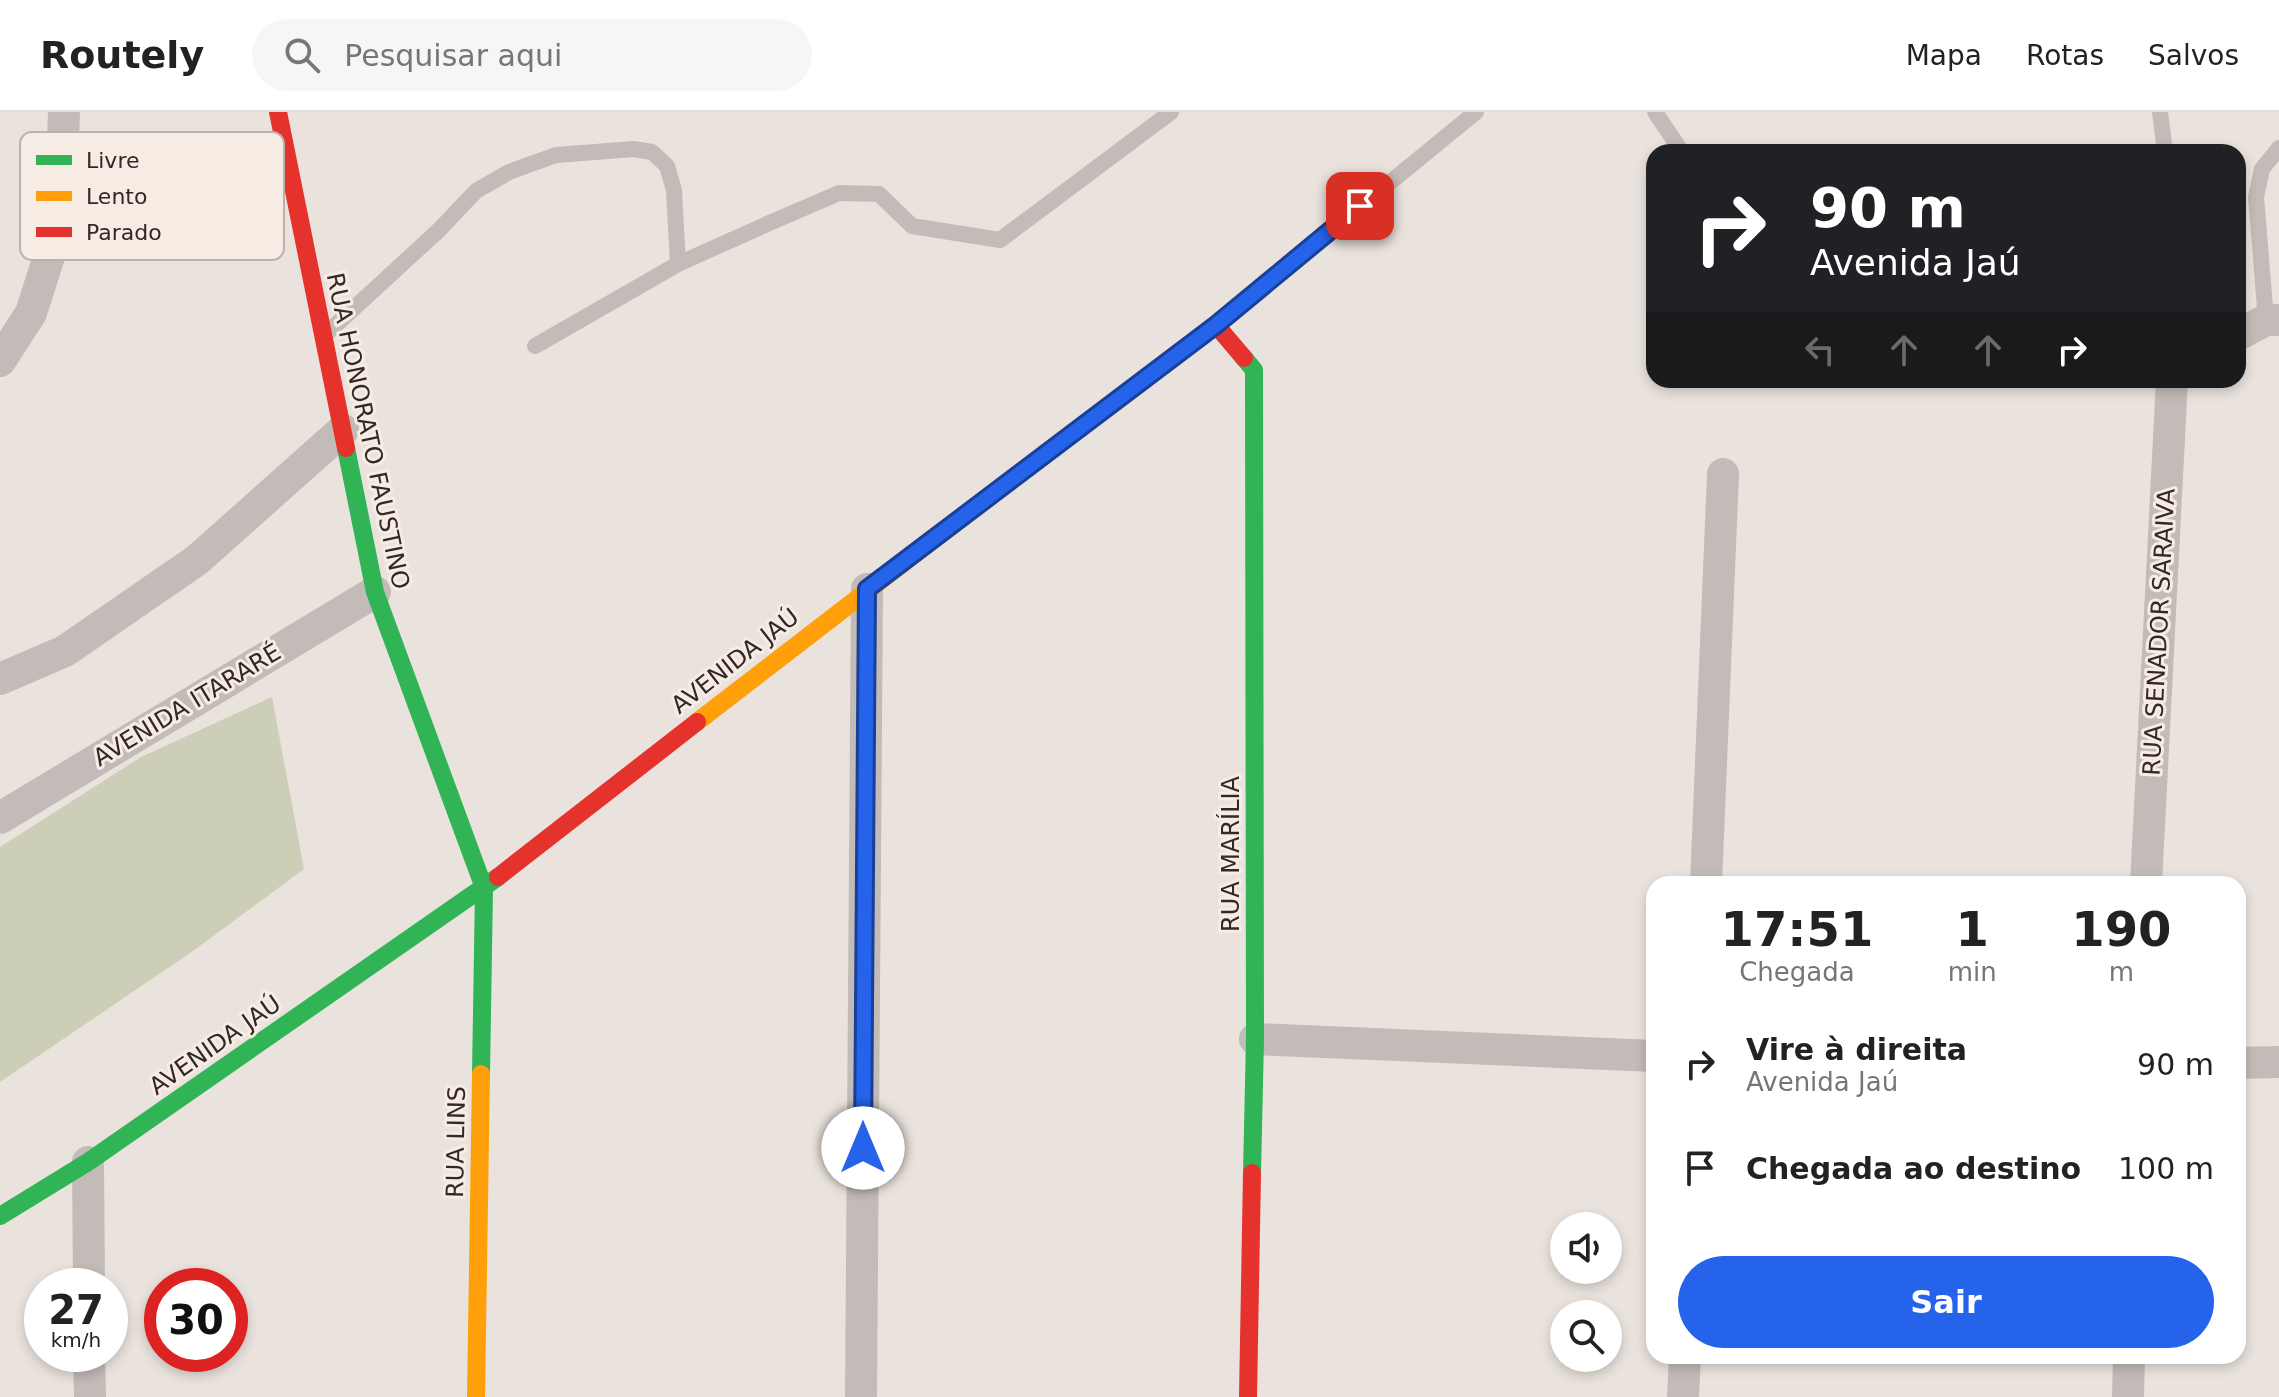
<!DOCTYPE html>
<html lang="pt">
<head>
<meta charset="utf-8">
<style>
	body { margin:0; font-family:"DejaVu Sans",sans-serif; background:#f6f6f6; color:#222; height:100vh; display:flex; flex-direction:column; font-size:30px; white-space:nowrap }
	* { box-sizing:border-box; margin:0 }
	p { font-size:26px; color:#767676 }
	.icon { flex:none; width:44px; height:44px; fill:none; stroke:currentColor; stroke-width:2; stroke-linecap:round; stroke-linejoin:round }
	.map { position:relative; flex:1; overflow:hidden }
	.side { position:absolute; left:1646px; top:764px; width:600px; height:488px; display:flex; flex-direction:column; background:#fff; border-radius:24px; box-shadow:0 4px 12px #0003 }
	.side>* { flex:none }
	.top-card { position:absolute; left:1646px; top:32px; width:600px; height:244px; border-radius:24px; box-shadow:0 4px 12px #0003; background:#202124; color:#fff; overflow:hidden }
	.tools { position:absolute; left:1550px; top:1100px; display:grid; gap:16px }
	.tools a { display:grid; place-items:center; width:72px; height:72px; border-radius:50%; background:#fff; box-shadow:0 4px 12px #0003; font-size:40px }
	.speed { position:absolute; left:24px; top:1156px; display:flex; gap:16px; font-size:40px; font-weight:700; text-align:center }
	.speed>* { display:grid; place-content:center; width:104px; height:104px; border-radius:50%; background:#fff; box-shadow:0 4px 12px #0003; line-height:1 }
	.speed small { font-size:20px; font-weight:400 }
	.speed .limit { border:12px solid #d22; background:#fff; color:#111 }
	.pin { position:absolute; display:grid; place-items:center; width:68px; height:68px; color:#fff; margin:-34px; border-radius:16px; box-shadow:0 4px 12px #0006 }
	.me { position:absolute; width:88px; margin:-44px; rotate:0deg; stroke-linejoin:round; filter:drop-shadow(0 0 6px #0008) }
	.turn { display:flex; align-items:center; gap:28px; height:168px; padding:0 32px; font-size:36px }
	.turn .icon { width:104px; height:104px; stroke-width:2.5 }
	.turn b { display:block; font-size:56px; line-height:68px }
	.lanes { display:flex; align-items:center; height:76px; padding:0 32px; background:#0003; justify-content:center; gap:40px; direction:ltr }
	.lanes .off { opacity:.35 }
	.eta { display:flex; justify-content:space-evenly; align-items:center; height:136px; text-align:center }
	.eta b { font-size:48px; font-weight:800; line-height:56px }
	.button { display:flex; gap:16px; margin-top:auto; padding:16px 32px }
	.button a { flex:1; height:92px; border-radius:48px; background:#2563eb; color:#fff; font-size:32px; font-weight:800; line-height:92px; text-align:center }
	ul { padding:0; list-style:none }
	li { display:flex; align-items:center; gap:24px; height:104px; padding:0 32px }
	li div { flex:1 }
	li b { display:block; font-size:30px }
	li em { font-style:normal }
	header { display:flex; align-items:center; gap:48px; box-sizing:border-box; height:112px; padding:0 40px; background:#fff; border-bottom:2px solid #e0e0e0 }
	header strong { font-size:38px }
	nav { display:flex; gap:44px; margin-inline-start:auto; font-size:28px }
	.search { width:560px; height:72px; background:#f6f6f6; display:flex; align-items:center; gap:20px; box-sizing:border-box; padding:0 28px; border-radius:44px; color:#767676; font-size:30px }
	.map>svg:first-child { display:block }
</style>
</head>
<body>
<header>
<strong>Routely</strong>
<div class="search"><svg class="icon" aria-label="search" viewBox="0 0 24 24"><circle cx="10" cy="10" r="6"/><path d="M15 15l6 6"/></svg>Pesquisar aqui</div>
<nav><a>Mapa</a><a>Rotas</a><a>Salvos</a></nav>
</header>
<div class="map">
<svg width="2279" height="1285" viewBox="0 0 2279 1285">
	<rect width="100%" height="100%" fill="#eae3dd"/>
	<path fill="#cdceb8" d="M272,585L304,757L193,839L0,970V735L141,645Z"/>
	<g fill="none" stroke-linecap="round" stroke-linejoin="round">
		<path stroke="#c3bbb7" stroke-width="16" d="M1655,0L1682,40
			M2160,0L2165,40
			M2266,208L2256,85L2262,57L2279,36
			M1217,212L1476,0
			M327,221L439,118L476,79L509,60L556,43L634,37L652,40L667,54L674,78L678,152
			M535,234L678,152L765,113L839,81L879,82L912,114L1000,128L1171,0"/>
		<path stroke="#c3bbb7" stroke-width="32" d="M2238,223L2266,208H2279
			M0,249L31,201L54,129L61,75L64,0
			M0,567L65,539L197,448L343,318
			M0,706L375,480
			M1706,772L1723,362
			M2146,772L2172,268
			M1255,927L1654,944
			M2238,951L2279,950
			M88,1050L89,1174
			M89,1242L90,1285
			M861,1285L867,477
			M1683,1285L1685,1244
			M2128,1285L2129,1244"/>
		<path stroke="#30b455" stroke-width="18" d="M1244,246L1254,258L1255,927L1252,1061
			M346,336L375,480L484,776L481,962
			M0,1104L88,1050L498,765"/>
		<path stroke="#ff9f0a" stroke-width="18" d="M697,610L1015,365
			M476,1285L481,962"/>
		<path stroke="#e5322d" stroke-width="18" d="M278,0L346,336
			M1015,365L1216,213L1244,246
			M498,765L697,610
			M1248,1285L1252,1061"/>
	</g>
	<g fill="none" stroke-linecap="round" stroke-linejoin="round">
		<g stroke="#184099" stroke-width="20">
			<path id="route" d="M863,1036L867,477L1216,213L1360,94"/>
		</g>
		<use href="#route" stroke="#2563eb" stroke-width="14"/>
	</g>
	<g text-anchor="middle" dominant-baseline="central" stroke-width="6" stroke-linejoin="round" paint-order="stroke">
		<g font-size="24" fill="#322826" stroke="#f7ece4">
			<text transform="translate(368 319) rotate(78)">RUA HONORATO FAUSTINO</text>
			<text transform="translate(2159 520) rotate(-87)">RUA SENADOR SARAIVA</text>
			<text transform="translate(735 549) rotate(-38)">AVENIDA JAÚ</text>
			<text transform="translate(187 593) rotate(-31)">AVENIDA ITARARÉ</text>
			<text transform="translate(1231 742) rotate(-90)">RUA MARÍLIA</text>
			<text transform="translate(215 933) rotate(-35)">AVENIDA JAÚ</text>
			<text transform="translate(456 1030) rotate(-89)">RUA LINS</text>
		</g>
	</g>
	<rect x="20" y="20" width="264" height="128" rx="12" fill="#f7ece4" stroke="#bcb1ab" stroke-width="2"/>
	<rect x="36" y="43" width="36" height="10" fill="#30b455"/>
	<rect x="36" y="79" width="36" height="10" fill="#ff9f0a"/>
	<rect x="36" y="115" width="36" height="10" fill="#e5322d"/>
	<g font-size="22" fill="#322826">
		<text x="86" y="56">Livre</text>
		<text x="86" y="92">Lento</text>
		<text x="86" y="128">Parado</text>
	</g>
</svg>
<div class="tools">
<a><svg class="icon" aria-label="sound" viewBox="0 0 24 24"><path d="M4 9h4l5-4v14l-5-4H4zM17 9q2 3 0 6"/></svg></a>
<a><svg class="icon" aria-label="search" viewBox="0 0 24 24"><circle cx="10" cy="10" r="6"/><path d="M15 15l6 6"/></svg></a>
</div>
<div class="speed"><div>27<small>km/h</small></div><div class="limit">30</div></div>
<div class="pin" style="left:1360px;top:94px;background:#d93025"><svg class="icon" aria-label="arrive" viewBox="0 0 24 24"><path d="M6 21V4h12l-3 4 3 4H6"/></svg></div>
<svg class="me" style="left:863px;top:1036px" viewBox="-20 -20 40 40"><circle r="19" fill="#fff"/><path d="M0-13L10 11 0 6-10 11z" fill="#2563eb"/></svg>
<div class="top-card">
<div class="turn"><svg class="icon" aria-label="right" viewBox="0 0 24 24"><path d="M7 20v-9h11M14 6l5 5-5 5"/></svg><div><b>90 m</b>Avenida Jaú</div></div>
<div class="lanes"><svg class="icon off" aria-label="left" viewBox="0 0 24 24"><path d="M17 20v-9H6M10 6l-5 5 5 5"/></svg><svg class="icon off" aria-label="ahead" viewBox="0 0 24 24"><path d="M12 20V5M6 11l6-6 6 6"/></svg><svg class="icon off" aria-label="ahead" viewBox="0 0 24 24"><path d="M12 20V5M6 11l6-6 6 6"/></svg><svg class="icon" aria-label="right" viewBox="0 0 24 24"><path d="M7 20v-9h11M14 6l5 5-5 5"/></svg></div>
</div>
<section class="side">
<div class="eta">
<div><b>17:51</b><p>Chegada</p></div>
<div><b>1</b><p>min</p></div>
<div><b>190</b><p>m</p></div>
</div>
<ul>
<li><svg class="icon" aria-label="right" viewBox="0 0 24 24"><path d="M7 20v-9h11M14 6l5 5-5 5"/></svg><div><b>Vire à direita</b><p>Avenida Jaú</p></div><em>90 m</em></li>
<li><svg class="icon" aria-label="arrive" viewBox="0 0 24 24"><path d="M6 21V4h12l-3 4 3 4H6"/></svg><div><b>Chegada ao destino</b></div><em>100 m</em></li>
</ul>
<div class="button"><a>Sair</a></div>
</section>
</div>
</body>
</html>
